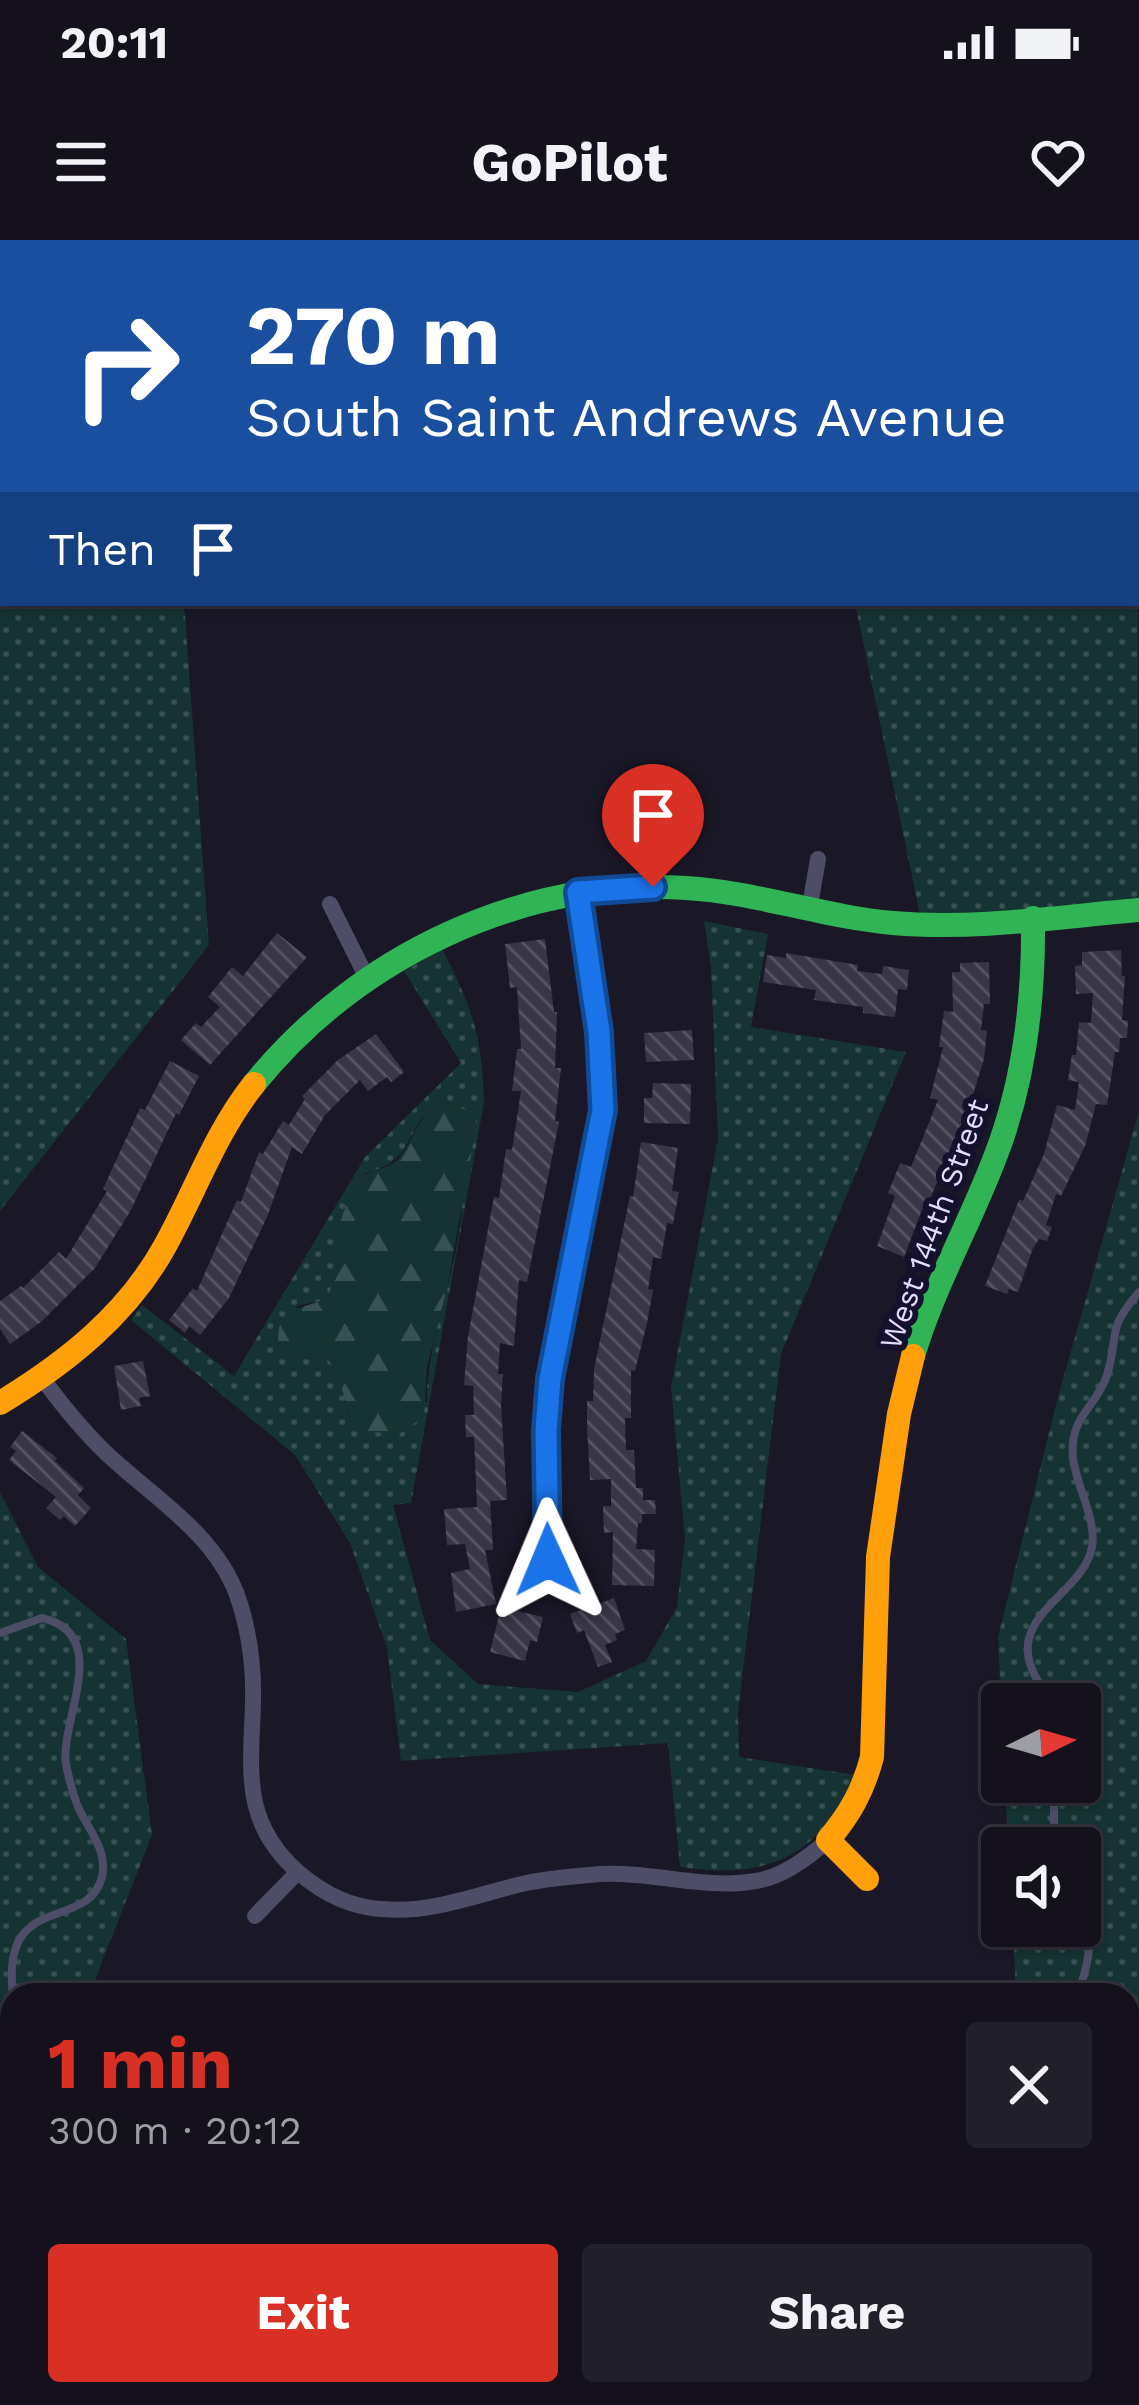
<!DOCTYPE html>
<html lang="en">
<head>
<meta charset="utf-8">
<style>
	body { margin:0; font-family:"Work Sans",sans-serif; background:#211f2a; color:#f1f3f6; height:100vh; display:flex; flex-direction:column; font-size:45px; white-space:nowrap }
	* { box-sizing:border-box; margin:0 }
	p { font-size:39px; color:#9d9da4 }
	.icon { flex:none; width:66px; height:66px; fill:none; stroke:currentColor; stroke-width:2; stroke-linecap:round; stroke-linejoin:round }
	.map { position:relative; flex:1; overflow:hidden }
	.sheet { position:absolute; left:0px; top:1743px; width:1140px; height:423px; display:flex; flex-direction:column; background:#14111d; border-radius:36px 36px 0 0; box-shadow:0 3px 9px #0004,0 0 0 3px #33313b }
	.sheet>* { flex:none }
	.hud { position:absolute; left:0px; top:0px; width:1140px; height:366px; box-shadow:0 3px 9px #0004,0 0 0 3px #33313b; background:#1a4fa0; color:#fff; overflow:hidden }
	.needle { width:78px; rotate:85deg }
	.tools { position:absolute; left:981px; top:1443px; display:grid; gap:24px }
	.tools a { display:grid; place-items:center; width:120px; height:120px; border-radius:12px; background:#14111d; box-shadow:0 3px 9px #0004,0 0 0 3px #33313b; font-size:60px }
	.pin { position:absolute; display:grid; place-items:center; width:102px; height:102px; color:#fff; margin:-123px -51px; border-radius:50% 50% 50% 0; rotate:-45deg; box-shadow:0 0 12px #0007 }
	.pin .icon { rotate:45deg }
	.me { position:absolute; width:132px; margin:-66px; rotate:359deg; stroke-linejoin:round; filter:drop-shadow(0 0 9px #0008) }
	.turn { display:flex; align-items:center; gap:42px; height:252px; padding:0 48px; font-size:54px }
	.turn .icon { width:156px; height:156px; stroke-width:2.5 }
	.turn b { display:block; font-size:84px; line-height:102px }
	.then { display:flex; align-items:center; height:114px; padding:0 48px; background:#0003; gap:24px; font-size:45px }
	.round { display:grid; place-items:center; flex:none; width:126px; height:126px; border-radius:12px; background:#211f2a }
	.headline { display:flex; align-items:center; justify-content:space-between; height:204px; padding:0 48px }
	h1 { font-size:72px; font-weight:700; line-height:90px; color:#d93025 }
	.primary-button { display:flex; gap:24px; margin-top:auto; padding:24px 48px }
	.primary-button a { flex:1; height:138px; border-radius:12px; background:#d93025; color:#fff; font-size:48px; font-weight:700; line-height:138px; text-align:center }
	.primary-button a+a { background:#211f2a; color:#f1f3f6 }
	.status { display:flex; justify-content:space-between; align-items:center; height:84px; padding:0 60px; background:#14111d; direction:ltr }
	.status svg { height:33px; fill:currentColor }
	header { display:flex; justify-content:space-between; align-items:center; height:156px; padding:0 48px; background:#14111d; font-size:54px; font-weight:700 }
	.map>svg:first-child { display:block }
</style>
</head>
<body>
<div class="status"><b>20:11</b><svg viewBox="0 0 49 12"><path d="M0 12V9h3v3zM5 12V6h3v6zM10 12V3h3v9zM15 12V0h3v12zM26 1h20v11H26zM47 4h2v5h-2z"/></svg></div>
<header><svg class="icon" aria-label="menu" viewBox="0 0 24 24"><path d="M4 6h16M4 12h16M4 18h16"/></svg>GoPilot<svg class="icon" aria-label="heart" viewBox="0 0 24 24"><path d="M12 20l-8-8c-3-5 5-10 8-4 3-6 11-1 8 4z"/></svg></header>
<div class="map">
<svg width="1139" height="2165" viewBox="0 0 1139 2165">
	<defs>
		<pattern id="grass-dots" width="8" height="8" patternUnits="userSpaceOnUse" patternTransform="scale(3)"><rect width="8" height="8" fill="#153332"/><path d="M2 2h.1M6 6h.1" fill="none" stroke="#375051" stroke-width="1.8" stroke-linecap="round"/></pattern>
		<pattern id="forest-firs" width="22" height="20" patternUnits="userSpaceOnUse" patternTransform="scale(3)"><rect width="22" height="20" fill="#153332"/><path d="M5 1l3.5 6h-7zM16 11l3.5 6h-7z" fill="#375051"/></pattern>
		<pattern id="building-back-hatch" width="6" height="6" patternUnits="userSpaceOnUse" patternTransform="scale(3)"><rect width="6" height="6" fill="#393648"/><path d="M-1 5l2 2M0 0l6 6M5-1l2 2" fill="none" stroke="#555363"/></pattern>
	</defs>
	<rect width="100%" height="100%" fill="#1a1727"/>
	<path fill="url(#grass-dots)" fill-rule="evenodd" d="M0,0H550L3,3V363H184L209,705L0,971Z
		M1137,81L1139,667L922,684L855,363H1137Z
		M704,681L768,694L751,787L906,812L781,1114L738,1472L739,1517L856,1535C819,1617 768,1640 680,1627L668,1503L401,1521L387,1408L350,1303L295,1215L131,1080L142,1065L234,1136L365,917L461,823L404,731L442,709C473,769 482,795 484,863L411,1263L393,1265L430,1400L478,1444L578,1452L646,1421L677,1367L685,1299L671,1147L718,899L711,727ZM446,860C452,889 464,922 463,951C462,1023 427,1091 427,1162L349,1177L340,1132L324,1114L292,1113L297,1066L326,1060L339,1034L335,1002L365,933C421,920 400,883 446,860Z
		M1139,871V2035L1128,2036V1755H1016L1013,1686H1080V1608H1008L1005,1542H1080V1464H1002V1483L998,1397L1058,1157Z
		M0,1252L38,1327L126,1399L152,1595L89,1755H12V2152L0,2153Z"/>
	<path fill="url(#forest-firs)" d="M446,860L476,876V888L447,1048L427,1127L424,1177L399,1194L358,1191C339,1163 349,1142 323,1114L292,1113L279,1109C274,1066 296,1071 326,1059C340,1031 335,1035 335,1006C336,989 348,960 356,944C365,926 389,933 401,916C417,893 418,874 446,860Z"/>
	<path fill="url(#building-back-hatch)" d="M277,693L307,717L210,825L181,800L196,783L201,787L220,767L208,757L232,727L243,736Z
		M545,699L554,772H557L555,828H561L555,881L559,882L527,1042L519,1040L514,1106L500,1103L498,1134H503L501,1165L507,1260L490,1261L493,1310H485L496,1364L456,1372L451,1333L470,1329L465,1304L447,1305L444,1269L477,1267L474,1197H466L465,1175H474L473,1146L464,1145L468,1096L494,957L499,958L506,909L512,910L521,851H512L517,809H521L517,747L510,748L505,704Z
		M1121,710L1122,736H1125L1122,780L1128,781L1127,798H1120L1119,812H1115L1107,865L1096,864L1085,906L1061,956L1056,954L1046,985L1052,987L1047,1001L1039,999L1033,1008L1018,1052L1009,1049L1007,1054L985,1046L1019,960L1023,961L1044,914L1057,865L1075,870L1079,842L1068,840L1072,815H1076L1079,782L1091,783L1093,753L1076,754L1075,726L1082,725V712Z
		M786,713L858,725L857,731L882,734L883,726L909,730L907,750L898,749L895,777L863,773V767L814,760L816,750L763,742L767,715L786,718Z
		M989,722L990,764H984L981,790L987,791L984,819L969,868L926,968L923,967L904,1017L877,1006L895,956L888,953L900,923L911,927L938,860L930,858L943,807H939L944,771L953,772L952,732H960V723Z
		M692,790L694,820L646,822L644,793Z
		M376,794L404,832L391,842L387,837L368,851L360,840L325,875L302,914L292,907L267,977L229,1058L200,1095L189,1086L185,1093L169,1080L193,1048L197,1051L237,960L241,962L259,912L263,914L283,881L289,885L305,859L302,856L338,820Z
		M170,821L199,836L179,875L176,873L131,970L95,1028L41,1082L10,1104L0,1089V1061L21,1046L23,1048L59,1012L66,1019L107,951L103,949L140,868L145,870Z
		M653,843L691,844L690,884L644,883V858H652Z
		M641,902L678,908L672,951L679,952L673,984L667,983L661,1019L653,1017L648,1049L653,1050L647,1083L635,1131L631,1130V1178H625L626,1210H634L636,1248H643V1260H655L656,1274H642V1283H638L636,1309L655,1310L654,1346L612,1345L613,1292L604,1293L603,1266H611V1239L590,1240L587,1187V1161H593L594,1129L630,956L633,957Z
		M143,1121L150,1156L139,1158L141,1166L121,1170L114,1126Z
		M22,1191L57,1218L55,1221L84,1248L78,1255L91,1268L75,1286L64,1276L60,1280L46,1268L56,1257L9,1220L16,1211L10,1207Z
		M614,1358L625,1390L615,1394L617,1400L605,1405L612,1422L598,1427L584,1390L577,1393L570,1374Z
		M501,1367L543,1377L537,1402L530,1400L525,1421L490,1412Z"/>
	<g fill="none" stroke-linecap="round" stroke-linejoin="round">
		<path stroke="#4d4d67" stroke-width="8" d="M1000,0L1001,3
			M69,3L72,0
			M488,3L491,0
			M0,24L3,23
			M0,186H3
			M1137,204L1139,205
			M0,1393L42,1378C114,1394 59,1482 66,1524C69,1539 73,1555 79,1569C89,1590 108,1611 102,1637C88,1693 0,1649 13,1755
			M1055,1464C980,1380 1082,1362 1092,1307C1097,1279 1076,1246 1073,1218C1069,1175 1096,1169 1107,1135C1120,1092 1105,1092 1139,1052
			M1054,1608V1542
			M1078,1755C1088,1723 1096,1700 1080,1668
			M0,1834L12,1814
			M1128,1854L1139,1858
			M1128,1937L1139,1934
			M0,1957L12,1948"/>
		<path stroke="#4d4d67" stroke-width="16" d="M330,664L369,742
			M809,671L818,619
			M42,1138C62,1165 83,1191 107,1214C152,1256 215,1294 237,1355C249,1389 254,1426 253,1463C251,1530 241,1582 298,1632L255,1676
			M298,1632C321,1652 349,1667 381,1669C431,1674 478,1654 526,1643C549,1638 576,1636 600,1634C652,1631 704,1650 756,1641C783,1637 808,1618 828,1600
			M1128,2143L1139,2142
			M1034,2165L1078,2154"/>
		<path stroke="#30b455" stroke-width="24" d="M254,844C358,716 521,638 686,648C756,652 823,677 893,683C975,690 1058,677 1139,670
			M913,1116C935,1042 974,977 1000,904C1026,831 1034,755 1033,678"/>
		<path stroke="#ff9f0a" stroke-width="24" d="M0,1163C66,1123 127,1075 165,1006C195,952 215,893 254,844
			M548,1320L546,1190L550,1140L603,870L599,792L578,652
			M867,1639L828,1600C850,1574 863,1551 872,1517L878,1317L899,1174L913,1116"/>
	</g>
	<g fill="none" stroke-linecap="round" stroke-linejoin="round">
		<g stroke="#114b97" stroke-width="30">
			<path id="route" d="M548,1320L546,1190L550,1139L603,870L599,792L578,652L653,647"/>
		</g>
		<use href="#route" stroke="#1a73e8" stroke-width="21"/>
	</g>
	<g text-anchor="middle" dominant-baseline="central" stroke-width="12" stroke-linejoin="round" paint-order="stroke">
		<g font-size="30" fill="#e0ddff" stroke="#15112d">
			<text transform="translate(934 984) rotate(-70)">West 144th Street</text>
		</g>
	</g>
</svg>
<div class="tools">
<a><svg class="needle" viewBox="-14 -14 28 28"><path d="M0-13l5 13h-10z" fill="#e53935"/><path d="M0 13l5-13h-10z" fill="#9d9da4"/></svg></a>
<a><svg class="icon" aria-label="sound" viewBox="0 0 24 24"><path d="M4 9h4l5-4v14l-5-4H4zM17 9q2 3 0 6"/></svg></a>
</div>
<div class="pin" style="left:653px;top:647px;background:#d93025"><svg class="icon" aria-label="arrive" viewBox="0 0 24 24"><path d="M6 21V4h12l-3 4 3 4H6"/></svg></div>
<svg class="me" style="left:548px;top:1320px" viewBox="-20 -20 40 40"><path d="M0-17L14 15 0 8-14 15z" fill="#1a73e8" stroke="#fff" stroke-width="4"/></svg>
<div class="hud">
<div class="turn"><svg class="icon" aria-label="right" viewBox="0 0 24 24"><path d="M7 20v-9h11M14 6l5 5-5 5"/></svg><div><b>270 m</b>South Saint Andrews Avenue</div></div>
<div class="then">Then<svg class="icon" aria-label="arrive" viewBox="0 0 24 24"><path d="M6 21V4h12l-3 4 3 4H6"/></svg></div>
</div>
<section class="sheet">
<div class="headline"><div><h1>1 min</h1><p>300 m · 20:12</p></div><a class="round"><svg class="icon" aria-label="close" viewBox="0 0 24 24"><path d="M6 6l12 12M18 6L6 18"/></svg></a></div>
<div class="primary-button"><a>Exit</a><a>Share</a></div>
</section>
</div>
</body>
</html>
